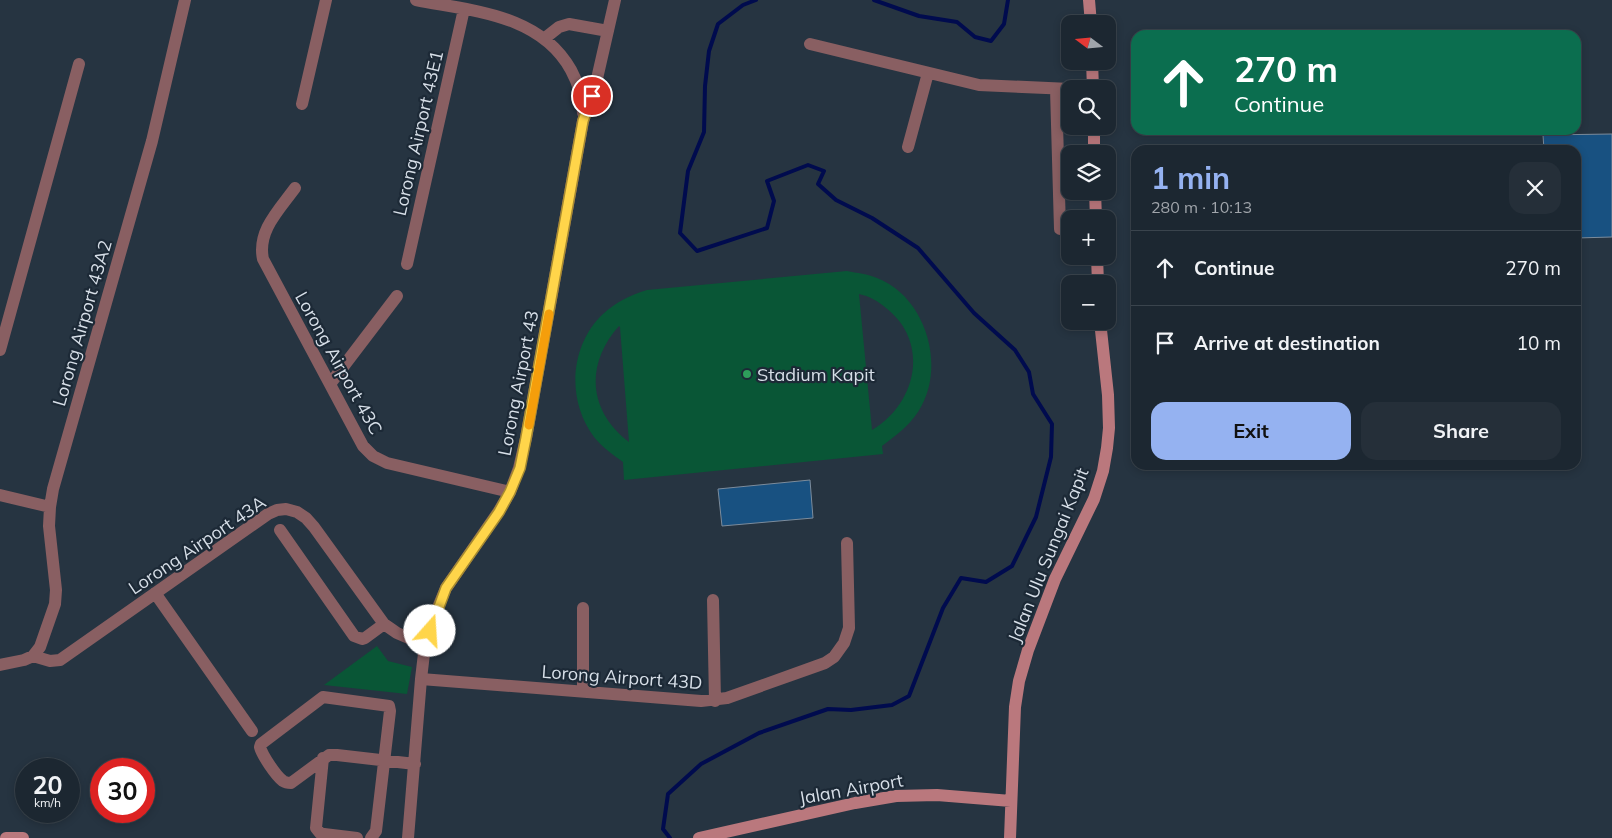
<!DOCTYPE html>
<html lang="en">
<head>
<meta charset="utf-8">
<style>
	body { margin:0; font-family:Mulish,sans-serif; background:#252f39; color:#f1f3f6; height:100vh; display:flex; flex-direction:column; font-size:19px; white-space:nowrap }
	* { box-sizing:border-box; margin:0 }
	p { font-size:16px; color:#a0a5ab }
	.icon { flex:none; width:28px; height:28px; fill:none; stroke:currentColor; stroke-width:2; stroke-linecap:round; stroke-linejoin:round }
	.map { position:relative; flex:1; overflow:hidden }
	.drawer { position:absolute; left:1131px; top:145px; width:450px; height:325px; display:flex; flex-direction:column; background:#1c2731; border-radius:15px; box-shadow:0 2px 8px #0003,0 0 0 1px #3a444d }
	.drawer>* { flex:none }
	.hud { position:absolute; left:1131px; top:30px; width:450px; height:105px; border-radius:15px; box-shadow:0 2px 8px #0003,0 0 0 1px #3a444d; background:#0b6e4f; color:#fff; overflow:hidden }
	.needle { width:32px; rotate:286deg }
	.buttons { position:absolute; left:1061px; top:15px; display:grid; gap:10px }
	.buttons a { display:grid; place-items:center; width:55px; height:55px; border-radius:10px; background:#1c2731; box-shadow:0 2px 8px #0003,0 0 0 1px #3a444d; font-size:25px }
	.speed { position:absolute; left:15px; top:758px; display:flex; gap:10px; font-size:25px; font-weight:700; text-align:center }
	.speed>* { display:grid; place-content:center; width:65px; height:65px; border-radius:50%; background:#1c2731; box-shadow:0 2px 8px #0003,0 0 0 1px #3a444d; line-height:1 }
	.speed small { font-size:12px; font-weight:400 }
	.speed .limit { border:8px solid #d22; background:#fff; color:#111 }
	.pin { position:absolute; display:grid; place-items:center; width:42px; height:42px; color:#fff; margin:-21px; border:2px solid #fff; border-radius:50%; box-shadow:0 1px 5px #0007 }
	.me { position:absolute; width:55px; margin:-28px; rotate:19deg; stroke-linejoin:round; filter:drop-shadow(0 0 4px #0008) }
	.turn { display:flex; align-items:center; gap:18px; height:105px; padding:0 20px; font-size:22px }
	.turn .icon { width:65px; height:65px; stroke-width:2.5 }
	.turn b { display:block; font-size:35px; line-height:42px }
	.round { display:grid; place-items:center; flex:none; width:52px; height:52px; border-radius:15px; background:#252f39 }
	.overview { display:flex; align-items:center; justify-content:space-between; height:85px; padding:0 20px }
	h1 { font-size:30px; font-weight:700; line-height:38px; color:#95b2f1 }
	.cta { display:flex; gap:10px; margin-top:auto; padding:10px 20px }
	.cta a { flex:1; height:58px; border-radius:15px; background:#95b2f1; color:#111; font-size:20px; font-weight:700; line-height:58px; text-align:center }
	.cta a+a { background:#252f39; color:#f1f3f6 }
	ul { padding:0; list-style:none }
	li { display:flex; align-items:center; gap:15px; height:75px; padding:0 20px; border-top:1px solid #3a444d }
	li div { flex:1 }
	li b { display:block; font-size:19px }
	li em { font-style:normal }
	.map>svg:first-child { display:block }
</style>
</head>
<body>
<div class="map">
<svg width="1612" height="838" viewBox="0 0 1612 838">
	<rect width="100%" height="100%" fill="#263441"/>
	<path fill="#095636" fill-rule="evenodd" d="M847,271C857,273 868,274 877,278C924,296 945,361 922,405C913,423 898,434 882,446L883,454L624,480L623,462C612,454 602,447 594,437C566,400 570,345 603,314C616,302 630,295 647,290ZM859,294C869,296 878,301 886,308C930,342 917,403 872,430ZM619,326L620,327L629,442C588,411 585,364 619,326Z
		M377,646L388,661L412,667L407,694L324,685Z"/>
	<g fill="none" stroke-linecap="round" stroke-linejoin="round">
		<path stroke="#000b4e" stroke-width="4" d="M874,0L919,16L957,22L975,37L991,41L1004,24L1008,0
			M670,838L663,829L668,794L701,764L759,733L828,709L851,710L892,705L909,696L943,608L961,578L986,582L1012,566L1036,517L1051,457L1052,424L1033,394L1029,372L1015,350L974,313L918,248L872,218L836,200L818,184L824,171L808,165L767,181L774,201L767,228L697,251L680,233L688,171L704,132L705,86L709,51L718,24L743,5L756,0"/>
	</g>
	<path fill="#185181" stroke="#7c8c9c" d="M1612,134V237L1576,238V150H1544L1543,135Z
		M810,480L813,518L722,526L718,489Z"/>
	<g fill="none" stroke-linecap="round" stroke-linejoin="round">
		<path stroke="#895f62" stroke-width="12" d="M416,0C472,11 540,14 571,70C578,83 583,98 583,113
			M545,38L559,27L569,24L608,31
			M810,44L979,85L1070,89
			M1056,89L1060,229
			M302,104L326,0
			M908,147L928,73
			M295,188C279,210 257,231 263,259L363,446L373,456L387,463L510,492
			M407,264L464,9
			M0,350L79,64
			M330,384L397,296
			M0,495L50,507
			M280,530L354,636L362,639L365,638L384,624
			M155,593L252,731
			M713,600L715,701
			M583,608V692
			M33,656L50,661L60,660L268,514L277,510L286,509L297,512L306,518L314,527L384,624L397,633L425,645
			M0,665L24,660L33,656L40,647L55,604L56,590L49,526L50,507L53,489L152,141L185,0
			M421,679L701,701L727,698L825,663L834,657L844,643L849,628L847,543
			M323,758L316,828L320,833L324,834L357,838
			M371,838L376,831L390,711L389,706L323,697L261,744L260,747C262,755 276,776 283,781C286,783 287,783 291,783L329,755H337L415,764
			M408,838L421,679L425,645L434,617L446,588L499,511L510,492L519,468L526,438L583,121L596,83L615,0"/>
		<path stroke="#ba787d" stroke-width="12" d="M1089,0L1091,24
			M1092,61L1093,89
			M1094,126V154
			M1095,191L1096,219
			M1097,256L1098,284
			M6,838H23
			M699,838L855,803L896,796L937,795L1011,801
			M1010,838L1015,707L1019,681L1028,650L1055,579L1094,499L1103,471L1107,448L1109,428L1108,395L1100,321"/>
	</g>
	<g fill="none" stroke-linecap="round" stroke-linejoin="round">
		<g stroke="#a68a30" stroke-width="12">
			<path id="route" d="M430,631L446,588L499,512L510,492L520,468L526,438L583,121L592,96"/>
		</g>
		<use href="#route" stroke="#ffd54a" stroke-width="9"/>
		<path stroke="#f59e0b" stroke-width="9" d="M529,425L549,314"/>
	</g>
	<circle fill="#2e9e5b" stroke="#1c2936" stroke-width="2" cx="747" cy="374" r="5"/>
	<g text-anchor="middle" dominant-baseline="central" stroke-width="4.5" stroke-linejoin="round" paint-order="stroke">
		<g font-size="18" fill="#d7dfe8" stroke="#1c2936">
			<text transform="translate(418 133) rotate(-77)">Lorong Airport 43E1</text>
			<text transform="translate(82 323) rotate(-74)">Lorong Airport 43A2</text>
			<text transform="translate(339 363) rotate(61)">Lorong Airport 43C</text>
			<text transform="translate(518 383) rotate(-79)">Lorong Airport 43</text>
			<text transform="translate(197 545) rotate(-34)">Lorong Airport 43A</text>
			<text transform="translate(1048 555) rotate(-68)">Jalan Ulu Sungai Kapit</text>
			<text transform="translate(622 677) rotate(4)">Lorong Airport 43D</text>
			<text transform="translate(851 789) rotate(-10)">Jalan Airport</text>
		</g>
		<g font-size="18" fill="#d7dfe8" stroke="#1c2936" text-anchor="start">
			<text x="757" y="374">Stadium Kapit</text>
		</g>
	</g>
</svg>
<div class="buttons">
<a><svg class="needle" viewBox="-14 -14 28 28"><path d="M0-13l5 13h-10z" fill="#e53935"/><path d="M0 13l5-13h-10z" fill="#a0a5ab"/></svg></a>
<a><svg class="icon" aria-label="search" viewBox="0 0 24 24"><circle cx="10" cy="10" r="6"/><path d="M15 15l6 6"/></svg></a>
<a><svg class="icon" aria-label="layers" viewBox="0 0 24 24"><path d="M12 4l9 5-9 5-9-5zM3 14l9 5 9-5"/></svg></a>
<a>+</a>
<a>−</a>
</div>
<div class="speed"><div>20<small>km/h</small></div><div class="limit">30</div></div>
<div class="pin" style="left:592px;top:96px;background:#d93025"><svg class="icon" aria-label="arrive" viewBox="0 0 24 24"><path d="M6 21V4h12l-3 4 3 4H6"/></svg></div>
<svg class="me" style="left:430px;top:631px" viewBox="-20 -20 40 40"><circle r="19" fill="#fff"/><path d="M0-13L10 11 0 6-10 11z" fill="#ffd54a"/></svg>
<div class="hud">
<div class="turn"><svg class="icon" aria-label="ahead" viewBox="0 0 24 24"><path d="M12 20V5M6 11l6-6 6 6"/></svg><div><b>270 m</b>Continue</div></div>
</div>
<section class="drawer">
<div class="overview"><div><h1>1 min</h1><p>280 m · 10:13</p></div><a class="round"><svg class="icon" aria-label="close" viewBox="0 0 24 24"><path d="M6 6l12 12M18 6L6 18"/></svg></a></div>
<ul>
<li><svg class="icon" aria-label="ahead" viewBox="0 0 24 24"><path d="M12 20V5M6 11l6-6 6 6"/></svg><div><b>Continue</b></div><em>270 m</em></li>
<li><svg class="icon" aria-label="arrive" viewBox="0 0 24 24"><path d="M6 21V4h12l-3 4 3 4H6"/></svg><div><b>Arrive at destination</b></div><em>10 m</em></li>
</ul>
<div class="cta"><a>Exit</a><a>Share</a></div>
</section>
</div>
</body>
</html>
